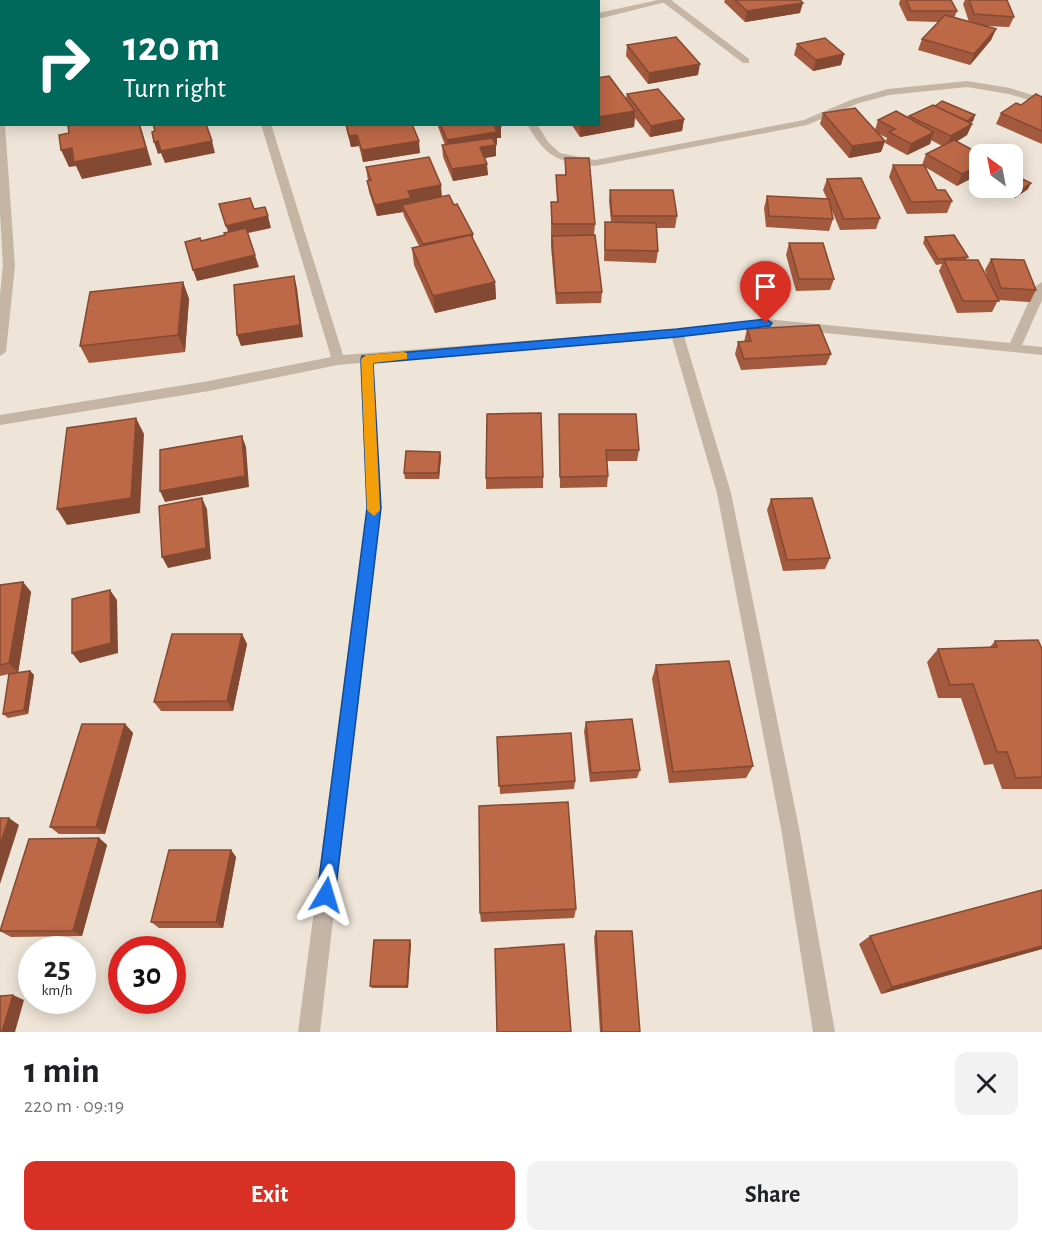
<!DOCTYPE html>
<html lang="en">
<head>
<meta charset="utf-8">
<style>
	body { margin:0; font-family:"Alegreya Sans",sans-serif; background:#f2f2f2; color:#202124; height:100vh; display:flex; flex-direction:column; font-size:22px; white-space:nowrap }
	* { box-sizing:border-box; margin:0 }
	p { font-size:20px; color:#757577 }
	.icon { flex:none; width:33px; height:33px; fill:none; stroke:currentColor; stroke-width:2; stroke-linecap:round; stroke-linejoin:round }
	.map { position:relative; height:1032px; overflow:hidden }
	.side { display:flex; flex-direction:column; background:#fff; flex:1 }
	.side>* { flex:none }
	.guide { position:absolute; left:0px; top:0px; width:600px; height:126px; box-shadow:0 3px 15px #0003; background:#00695c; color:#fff; overflow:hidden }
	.needle { width:39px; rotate:328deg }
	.fabs { position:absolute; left:969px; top:144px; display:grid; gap:12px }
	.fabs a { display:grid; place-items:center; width:54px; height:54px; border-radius:12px; background:#fff; box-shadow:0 3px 15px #0003; font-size:30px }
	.speed { position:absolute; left:18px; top:936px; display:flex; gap:12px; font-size:30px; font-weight:700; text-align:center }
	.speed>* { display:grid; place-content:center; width:78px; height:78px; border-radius:50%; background:#fff; box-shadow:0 3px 15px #0003; line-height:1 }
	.speed small { font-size:15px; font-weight:400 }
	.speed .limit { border:9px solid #d22; background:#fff; color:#111 }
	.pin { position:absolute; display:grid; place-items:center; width:51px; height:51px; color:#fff; margin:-62px -26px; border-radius:50% 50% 50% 0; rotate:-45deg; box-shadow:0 0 6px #0007 }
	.pin .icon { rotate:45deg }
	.me { position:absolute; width:66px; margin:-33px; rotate:7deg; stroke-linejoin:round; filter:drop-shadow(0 0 4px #0008) }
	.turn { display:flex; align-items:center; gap:21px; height:126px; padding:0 24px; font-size:27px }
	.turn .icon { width:78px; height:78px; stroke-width:2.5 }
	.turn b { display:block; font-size:42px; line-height:51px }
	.round { display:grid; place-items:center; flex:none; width:63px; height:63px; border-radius:12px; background:#f2f2f2 }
	.summary { display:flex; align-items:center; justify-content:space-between; height:102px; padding:0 24px }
	h1 { font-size:36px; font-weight:700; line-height:45px }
	.button { display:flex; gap:12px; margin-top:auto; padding:12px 24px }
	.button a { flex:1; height:69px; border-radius:12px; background:#d93025; color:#fff; font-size:24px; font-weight:700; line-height:69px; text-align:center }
	.button a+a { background:#f2f2f2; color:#202124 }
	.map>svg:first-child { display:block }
</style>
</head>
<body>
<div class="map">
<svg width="1042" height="1032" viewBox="0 0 1042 1032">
	<rect width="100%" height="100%" fill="#eee4d7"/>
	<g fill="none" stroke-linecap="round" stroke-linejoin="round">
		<path fill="#c5b5a5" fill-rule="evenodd" d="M663,0H671L749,59V63H743L664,3Z"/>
		<path fill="#c5b5a5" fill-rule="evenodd" d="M223,0H231V2H223Z
			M658,0H674L598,19V13Z
			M0,76H2V82H0Z
			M967,81L1010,88L1042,98V104L1009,94L967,87L889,95L859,103L807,125L595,166C558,162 546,158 527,124H537L548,142L560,153L595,160L804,120L853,99L888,89Z
			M0,122L5,125L15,266L6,352L0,356V294L3,266L0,213Z
			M261,124H271L343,355L677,329L766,319L1010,343L1036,286L1042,282V300L1022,345L1042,347V355L766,327L684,336L731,493L799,828L835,1032H813L781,828L717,493L672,338L373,362L381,508L320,1032H298L367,508L360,363L338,365L209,391L0,425V415L209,381L331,357Z"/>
	</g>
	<path fill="#a3593d" d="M256,0H349L350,2H257Z
		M725,0H800V13L745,22L724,2Z
		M900,0H951L957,11L954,18L969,22L963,4L965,0H1007L1014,17L1009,27L984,26L996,29L991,40L970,65L918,50L922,39L938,22L907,21L899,4Z
		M797,44L844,54L841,65L813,71L794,55Z
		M627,45L698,75L648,84L626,56Z
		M627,94L684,119L682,131L650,137L635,118L634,127L580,137L571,124H598L626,98Z
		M1042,97V144L996,124L1001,113Z
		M935,106L975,115L973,121L971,123L972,124L967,135L956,142L980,154L957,186L925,167L937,190L952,201L947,213L907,214L889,177L893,165H922L926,154L942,146L931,140L930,144L907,155L885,143L887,138L879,134L885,141L881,152L849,158L820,124L823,113L875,130L878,120L908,118L909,116Z
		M345,124H412L420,153L363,162L359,146L351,147Z
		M437,124H500L501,138H497V144H495L496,156L485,158L488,175L453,181L443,157L442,145H445Z
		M565,158L595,224L594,235L602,292L601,303L556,304L551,247V202H557L556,175H565Z
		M366,167L442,197L454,205L473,234V239L495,282L496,299L435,313L414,265L412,248L419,246L404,216L403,212L377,216L369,192L367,181H368Z
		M827,179L880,218L876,229L840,230L830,206L833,219L829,231L766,227L764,208L767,196L827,199L823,190Z
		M994,188H1012L1028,189L1015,198Z
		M610,190L677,216L675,228H657L658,251L656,263L604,261L605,222H611L609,201Z
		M925,237L968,257L966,260L988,280L985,270L991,259L1036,290L1030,302L998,300L992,312L957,313L939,271L942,264L936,265L923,243Z
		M789,243L834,279L830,290L796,291L786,255Z
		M751,271L788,286L787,292L754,293L749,277Z
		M183,282L189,299L185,352L89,363L80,346Z
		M747,329L831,354L826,365L741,370L735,354L738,342H744Z
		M559,414L639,450L637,461H607L608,476L607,487L560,488Z
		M440,452L441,457L439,479H405L404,473Z
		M543,477V488L486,489V478Z
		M771,499L830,558L825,569L783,571L767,510Z
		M23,582L31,592L18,673L30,671L34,675L28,714L8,718L3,714L9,674L0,676V585Z
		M242,634L247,644L233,711H161L154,702Z
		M995,641L1042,649V789H1002L993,764L984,765L961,698H938L927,662L938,649L990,647Z
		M656,665L753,766L746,778L669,783L652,679Z
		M586,722L640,770L637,778L590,782L584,731Z
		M125,724L133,733L105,834H59L50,827Z
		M497,737L575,781L574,789L500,794Z
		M99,838L107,845L82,936L11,937L0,931Z
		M231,850L236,857L223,928H159L151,922Z
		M1042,890V949L881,994L859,944L870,936Z
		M576,909L574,918L481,922L480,913Z
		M596,931L640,1032H600L594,937Z
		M411,943L408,988H372L370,986Z"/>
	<path fill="#844932" d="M79,0H125L126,2H70Z
		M297,0H315V2H294Z
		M387,0H433V2H387Z
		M803,3L800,13L745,22L747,11Z
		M996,29L991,40L970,65L974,54Z
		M844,54L841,65L813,71L816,60Z
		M700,64L698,75L648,84L649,73Z
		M635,111L634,127L580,137V124H598V117Z
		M975,115L973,121L963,129L965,123Z
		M684,119L682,131L650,137L651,126Z
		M140,124L152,165L82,179L76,166L69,167L61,150Z
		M972,124L967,135L946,148L951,136Z
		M501,126V138H497V144L448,151L447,140Z
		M934,132L930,144L907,155L911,144Z
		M357,135L359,146L351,147L349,136Z
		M158,141H212L215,153L165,163L161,153L158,154L154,142Z
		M419,141L420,153L363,162L362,150Z
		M885,141L881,152L849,158L852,146Z
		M496,145V156L480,159V147Z
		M487,164L488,175L453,181L452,169Z
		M980,165V174L957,186L962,174Z
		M1031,183L1028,189L1015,198L1018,192Z
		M441,185L442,197L411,202L412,210L402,205L403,212L377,216L375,205L408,191Z
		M268,216L271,228L230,237L226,226Z
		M473,234V245L424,256L423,244Z
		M255,255L259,267L197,281L193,270Z
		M294,276L297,288L303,337L241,346L237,335Z
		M183,282L189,299L185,352L178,335Z
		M495,282L496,299L435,313L433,296Z
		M136,418L144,434L140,513L67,525L57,509Z
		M242,436L246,447L249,487L165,502L160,491Z
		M440,452L441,457L439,479L438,473Z
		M202,498L207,509L211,559L168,568L162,557Z
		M23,582L31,592L18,673L9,663Z
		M110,590L117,600L118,653L80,663L72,653Z
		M242,634L247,644L233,711L227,701Z
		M30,671L34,675L28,714L24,710Z
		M125,724L133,733L105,834L96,827Z
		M9,818L19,825L0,884V845Z
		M99,838L107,845L82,936L73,931Z
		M231,850L236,857L223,928L216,922Z
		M410,940L411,943L408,988L407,986Z
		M1042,946V949L881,994L892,987Z
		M13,995L24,1000L15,1032H2Z"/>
	<path fill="#bd6847" stroke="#844932" stroke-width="1.5" d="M64,0H79L70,2H64Z
		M261,0H287L288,1L262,2Z
		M315,0H349L350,2H316Z
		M366,0H389H387L388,2H367Z
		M735,0H800L803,3L747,11Z
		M906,0H951L957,11H911Z
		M969,0H1007L1014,17L974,14Z
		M945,15L996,29L974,54L922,39Z
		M676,37L700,64L649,73L627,45Z
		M825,38L844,54L816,60L797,44Z
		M609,76L635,111L598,117V78Z
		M658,89L684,119L651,126L627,94Z
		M1036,94L1042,97V131L1001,113L1016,103L1021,105Z
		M942,101L975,115L967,121L935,106Z
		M933,105L972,124L951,136L909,116Z
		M855,108L885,141L852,146L823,113Z
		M896,111L934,132L911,144L889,132L895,129L878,120Z
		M77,124H139L146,148L74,162L72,148L61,150L59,135L69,133L68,126Z
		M153,124H206L212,141L161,151L158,141L154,142L152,132L155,131Z
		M346,124H412L419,141L362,150L357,135L349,136Z
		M440,124H500L501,126L495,127L497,132L447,140Z
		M492,138L496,145L480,147L487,164L452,169L442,145Z
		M954,140L980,154V165L962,174L926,154Z
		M429,157L441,185L408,191L411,198L375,205L367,181L371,180L366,167Z
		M565,158H589L595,224H552L551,202H558L556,175H566Z
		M893,165H924L937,190H945L952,201L911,202Z
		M1012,174L1031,183L1018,192L1009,188H1012Z
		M861,178L880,218L844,219L827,179Z
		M610,190H673L677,216H612Z
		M449,195L454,205L457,204L473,234L423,244L402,205Z
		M767,196L829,199L833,219L769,216Z
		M250,198L254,209L265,207L268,216L226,226L219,204Z
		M605,222L656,223L658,251L605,250Z
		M246,228L255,255L193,270L185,242L200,238L201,241L225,235L224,233Z
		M471,235L495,282L433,296L412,248Z
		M595,235L602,292L556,293L552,236Z
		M954,235L968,257L938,259L925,237Z
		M789,243H823L834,279H799Z
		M991,259L1024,260L1036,290L1001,288Z
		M944,260H978L999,301H963Z
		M783,270L788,286L755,287L751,271Z
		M294,276L300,325L237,335L234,285Z
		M183,282L178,335L80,346L90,292Z
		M819,325L831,354L744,359L738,342L751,341L747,329Z
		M541,413L543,477L486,478L487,414Z
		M559,414H636L639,450H606L608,476L560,477Z
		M136,418L131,498L57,509L67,428Z
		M242,436L245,476L160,491V450Z
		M406,451L440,452L438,473H404Z
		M202,498L206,548L162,557L159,506Z
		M812,498L830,558L787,560L771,499Z
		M23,582L9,663L0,665V585Z
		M110,590L111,643L72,653V599Z
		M172,634H242L227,701L154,702Z
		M1038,640L1042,649V777L1016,778L1007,752H997L973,684L950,685L938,649L997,647L995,641Z
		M729,661L753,766L673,772L656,665Z
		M30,671L24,710L3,714L9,674Z
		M632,719L640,770L591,773L586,722Z
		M82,724H125L96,827H50Z
		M571,733L575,781L499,786L497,737Z
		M568,802L576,909L480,913L479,806Z
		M0,818H9L0,845Z
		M99,838L73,931H0L29,839Z
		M169,850H231L216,922H151Z
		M1042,890V946L892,987L870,936Z
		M596,931H632L640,1032H602Z
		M374,940H410L407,986H370Z
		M564,944L571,1032H497L495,949Z
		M13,995L2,1032H0V996Z"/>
	<path fill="#1a73e8" stroke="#114b97" stroke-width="1.5" d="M766,319L772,323L770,326L677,337L373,363L381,508L335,895L332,902L326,904L320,902L317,895L367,508L361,359L362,356L677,329Z"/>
	<path fill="#f59e0b" d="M403,352L407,353V359L373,363L380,510L374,516L367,510L361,359L366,355Z"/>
</svg>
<div class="fabs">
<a><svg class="needle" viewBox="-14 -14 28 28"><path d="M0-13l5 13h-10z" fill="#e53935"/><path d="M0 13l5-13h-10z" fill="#757577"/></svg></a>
</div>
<div class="speed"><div>25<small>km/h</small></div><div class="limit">30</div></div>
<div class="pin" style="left:766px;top:323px;background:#d93025"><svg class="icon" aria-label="arrive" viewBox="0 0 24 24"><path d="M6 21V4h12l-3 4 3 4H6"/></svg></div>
<svg class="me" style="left:326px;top:895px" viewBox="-20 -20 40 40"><path d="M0-17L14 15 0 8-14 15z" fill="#1a73e8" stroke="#fff" stroke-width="4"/></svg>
<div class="guide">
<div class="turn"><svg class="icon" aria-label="right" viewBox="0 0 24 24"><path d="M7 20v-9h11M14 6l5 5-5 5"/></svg><div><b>120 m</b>Turn right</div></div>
</div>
</div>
<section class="side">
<div class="summary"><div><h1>1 min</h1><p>220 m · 09:19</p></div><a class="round"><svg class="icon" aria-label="close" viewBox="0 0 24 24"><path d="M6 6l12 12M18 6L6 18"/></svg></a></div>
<div class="button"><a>Exit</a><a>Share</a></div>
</section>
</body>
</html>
